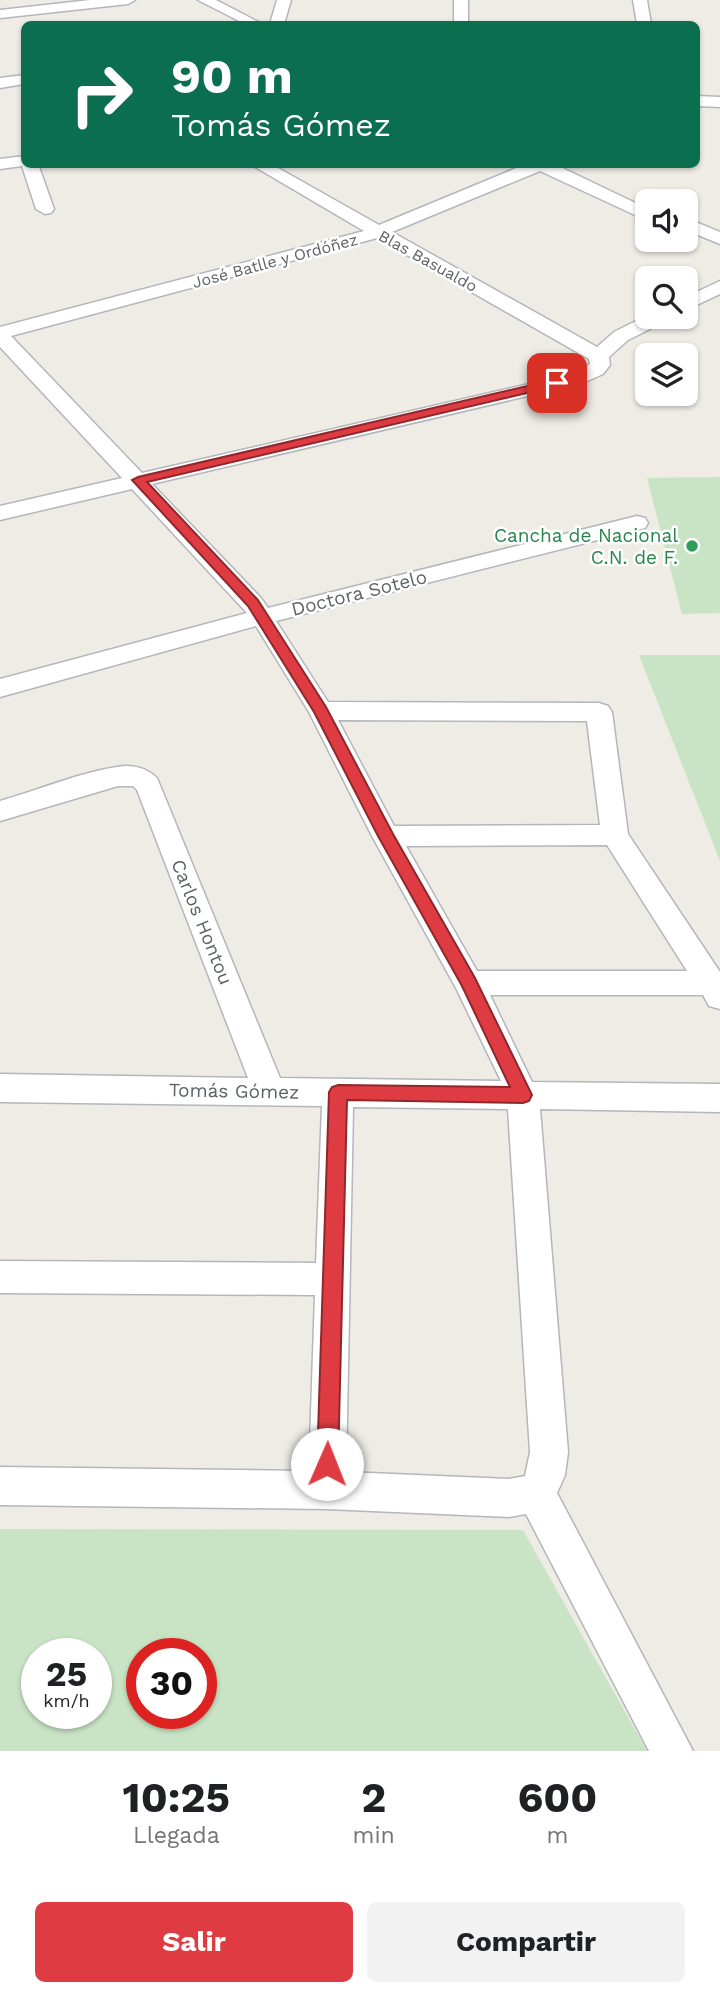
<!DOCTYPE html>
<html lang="es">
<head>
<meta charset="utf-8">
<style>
	body { margin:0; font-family:"Work Sans",sans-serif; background:#f2f2f2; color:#202124; height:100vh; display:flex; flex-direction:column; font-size:26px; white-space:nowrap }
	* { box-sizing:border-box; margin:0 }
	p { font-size:23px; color:#757577 }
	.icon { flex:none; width:38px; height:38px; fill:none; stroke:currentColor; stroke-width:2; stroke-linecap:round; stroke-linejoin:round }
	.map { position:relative; height:1751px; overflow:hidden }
	.side { display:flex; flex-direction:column; background:#fff; flex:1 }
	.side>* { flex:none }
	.guide { position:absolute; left:21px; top:21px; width:679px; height:147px; border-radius:10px; box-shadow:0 2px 5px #0004; background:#0b6e4f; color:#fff; overflow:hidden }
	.controls { position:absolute; left:635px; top:189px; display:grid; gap:14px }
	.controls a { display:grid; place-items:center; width:63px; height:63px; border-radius:10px; background:#fff; box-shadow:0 2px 5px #0004; font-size:35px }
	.speed { position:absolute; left:21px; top:1638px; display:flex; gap:14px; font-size:35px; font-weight:700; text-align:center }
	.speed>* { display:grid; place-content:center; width:91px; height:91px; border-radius:50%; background:#fff; box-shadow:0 2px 5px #0004; line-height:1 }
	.speed small { font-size:18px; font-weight:400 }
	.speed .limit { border:10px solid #d22; background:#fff; color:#111 }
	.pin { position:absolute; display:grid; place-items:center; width:60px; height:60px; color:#fff; margin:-30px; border-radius:14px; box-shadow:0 4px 10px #0006 }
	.me { position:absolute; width:77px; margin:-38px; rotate:1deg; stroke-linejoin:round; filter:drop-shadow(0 0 5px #0008) }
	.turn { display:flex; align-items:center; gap:24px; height:147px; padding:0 35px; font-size:32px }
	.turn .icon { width:91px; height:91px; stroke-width:2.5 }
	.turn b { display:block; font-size:49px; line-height:60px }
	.eta { display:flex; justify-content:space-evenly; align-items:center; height:119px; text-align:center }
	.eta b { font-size:42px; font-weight:700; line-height:49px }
	.cta { display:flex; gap:14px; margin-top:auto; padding:14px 35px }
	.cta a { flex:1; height:80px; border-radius:10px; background:#de3c42; color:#fff; font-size:28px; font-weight:700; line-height:80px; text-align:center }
	.cta a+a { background:#f2f2f2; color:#202124 }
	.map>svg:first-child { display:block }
</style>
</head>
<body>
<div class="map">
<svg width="720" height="1751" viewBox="0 0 720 1751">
	<rect width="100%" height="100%" fill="#efece6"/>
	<path fill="#c8e4c4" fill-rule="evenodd" d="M720,477V613L682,614L647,478Z
		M639,655H720V861Z
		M0,1529L523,1530L647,1751H0ZM37,1654H96V1713H37ZM142,1654H201V1713H142Z"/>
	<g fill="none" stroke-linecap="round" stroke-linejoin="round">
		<g stroke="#b3b6ba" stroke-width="3">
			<path id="minor" d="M90,0H135L128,4L0,18V10Z
				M198,0H216L262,24H245Z
				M277,0H291L284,24H270Z
				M454,0H468V24H454Z
				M633,0H647L651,24H637Z
				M24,75V84L0,88V78Z
				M696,96L720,97V107L696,106Z
				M24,156V164H38L54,209L51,213L45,214L36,209L22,166L0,169V159Z
				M250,164H271L379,225L526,164H554L648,209V221L540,171L392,232L597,347L614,332L648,315L668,317L666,321L628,340L609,357L610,365L603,374L583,383L152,484L261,598L268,608L637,516L645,518L648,523L645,528L276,621L328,702L599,703L608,706L612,712L628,834L720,972V1009L709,1006L703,995H490L532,1082L720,1084V1112L540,1109L568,1452L565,1475L557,1493L693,1751H649L526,1514L509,1517L327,1509L0,1505V1467L309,1471L315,1295L0,1293V1261L316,1263L322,1106L0,1102V1074L248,1078L137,790L133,786H118L0,821V801C35,791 82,772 117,767C132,764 147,768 157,778L280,1078L501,1081L456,988L372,836L309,712L256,626L0,697V679L247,613L132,489L0,520V506L122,478L0,347V327L364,231ZM377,238L589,359L590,364L576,373L142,473L11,336ZM338,720L587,721L600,825L394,826ZM607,845L687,971H477L406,846ZM353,1107L508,1109L530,1452L525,1476L509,1479L346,1472Z
				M686,218L720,232V244L686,230Z
				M720,281V294L686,310V297Z"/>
		</g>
		<use href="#minor" fill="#fff" fill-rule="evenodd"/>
	</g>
	<path fill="#de3c42" stroke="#90272b" stroke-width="2" d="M557,379L561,380V385L147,482L258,600L326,707L393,834L475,978L532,1095L529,1101L523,1103L347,1100L338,1464L335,1471L327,1475L320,1471L317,1464L329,1092L332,1087L338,1085L510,1087L462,986L378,836L314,712L248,606L132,480L138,477Z"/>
	<circle fill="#2e9e5b" stroke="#fff" stroke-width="2.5" cx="692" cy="546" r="7"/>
	<g text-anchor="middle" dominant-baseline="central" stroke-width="5" stroke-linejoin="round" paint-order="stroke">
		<g font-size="16" fill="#5d6265" stroke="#fff">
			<text transform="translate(275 261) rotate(-15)">José Batlle y Ordóñez</text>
			<text transform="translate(428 261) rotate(29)">Blas Basualdo</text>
		</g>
		<g font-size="19" fill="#27864d" stroke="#fff" text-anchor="end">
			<text x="678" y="535">Cancha de Nacional<tspan x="678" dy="22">C.N. de F.</tspan></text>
		</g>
		<g font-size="19" fill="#5d6265" stroke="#fff">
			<text transform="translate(359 593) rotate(-14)">Doctora Sotelo</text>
			<text transform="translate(202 922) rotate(68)">Carlos Hontou</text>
			<text transform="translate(234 1091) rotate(1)">Tomás Gómez</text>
		</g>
	</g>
</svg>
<div class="controls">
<a><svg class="icon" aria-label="sound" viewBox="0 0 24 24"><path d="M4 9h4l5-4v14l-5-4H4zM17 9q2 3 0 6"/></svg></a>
<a><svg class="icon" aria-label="search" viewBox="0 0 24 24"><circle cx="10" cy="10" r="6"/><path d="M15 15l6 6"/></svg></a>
<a><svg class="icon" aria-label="layers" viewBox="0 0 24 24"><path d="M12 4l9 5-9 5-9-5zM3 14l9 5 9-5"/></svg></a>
</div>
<div class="speed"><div>25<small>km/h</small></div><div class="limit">30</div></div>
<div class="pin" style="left:557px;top:383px;background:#d93025"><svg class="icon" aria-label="arrive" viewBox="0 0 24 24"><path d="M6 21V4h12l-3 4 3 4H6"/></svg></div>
<svg class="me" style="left:327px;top:1464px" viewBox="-20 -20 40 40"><circle r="19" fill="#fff"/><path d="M0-13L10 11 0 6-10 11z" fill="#de3c42"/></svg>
<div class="guide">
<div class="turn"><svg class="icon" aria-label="right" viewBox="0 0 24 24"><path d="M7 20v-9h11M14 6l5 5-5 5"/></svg><div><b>90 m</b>Tomás Gómez</div></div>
</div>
</div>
<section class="side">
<div class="eta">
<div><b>10:25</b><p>Llegada</p></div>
<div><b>2</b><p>min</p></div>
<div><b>600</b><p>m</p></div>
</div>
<div class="cta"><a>Salir</a><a>Compartir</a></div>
</section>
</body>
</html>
